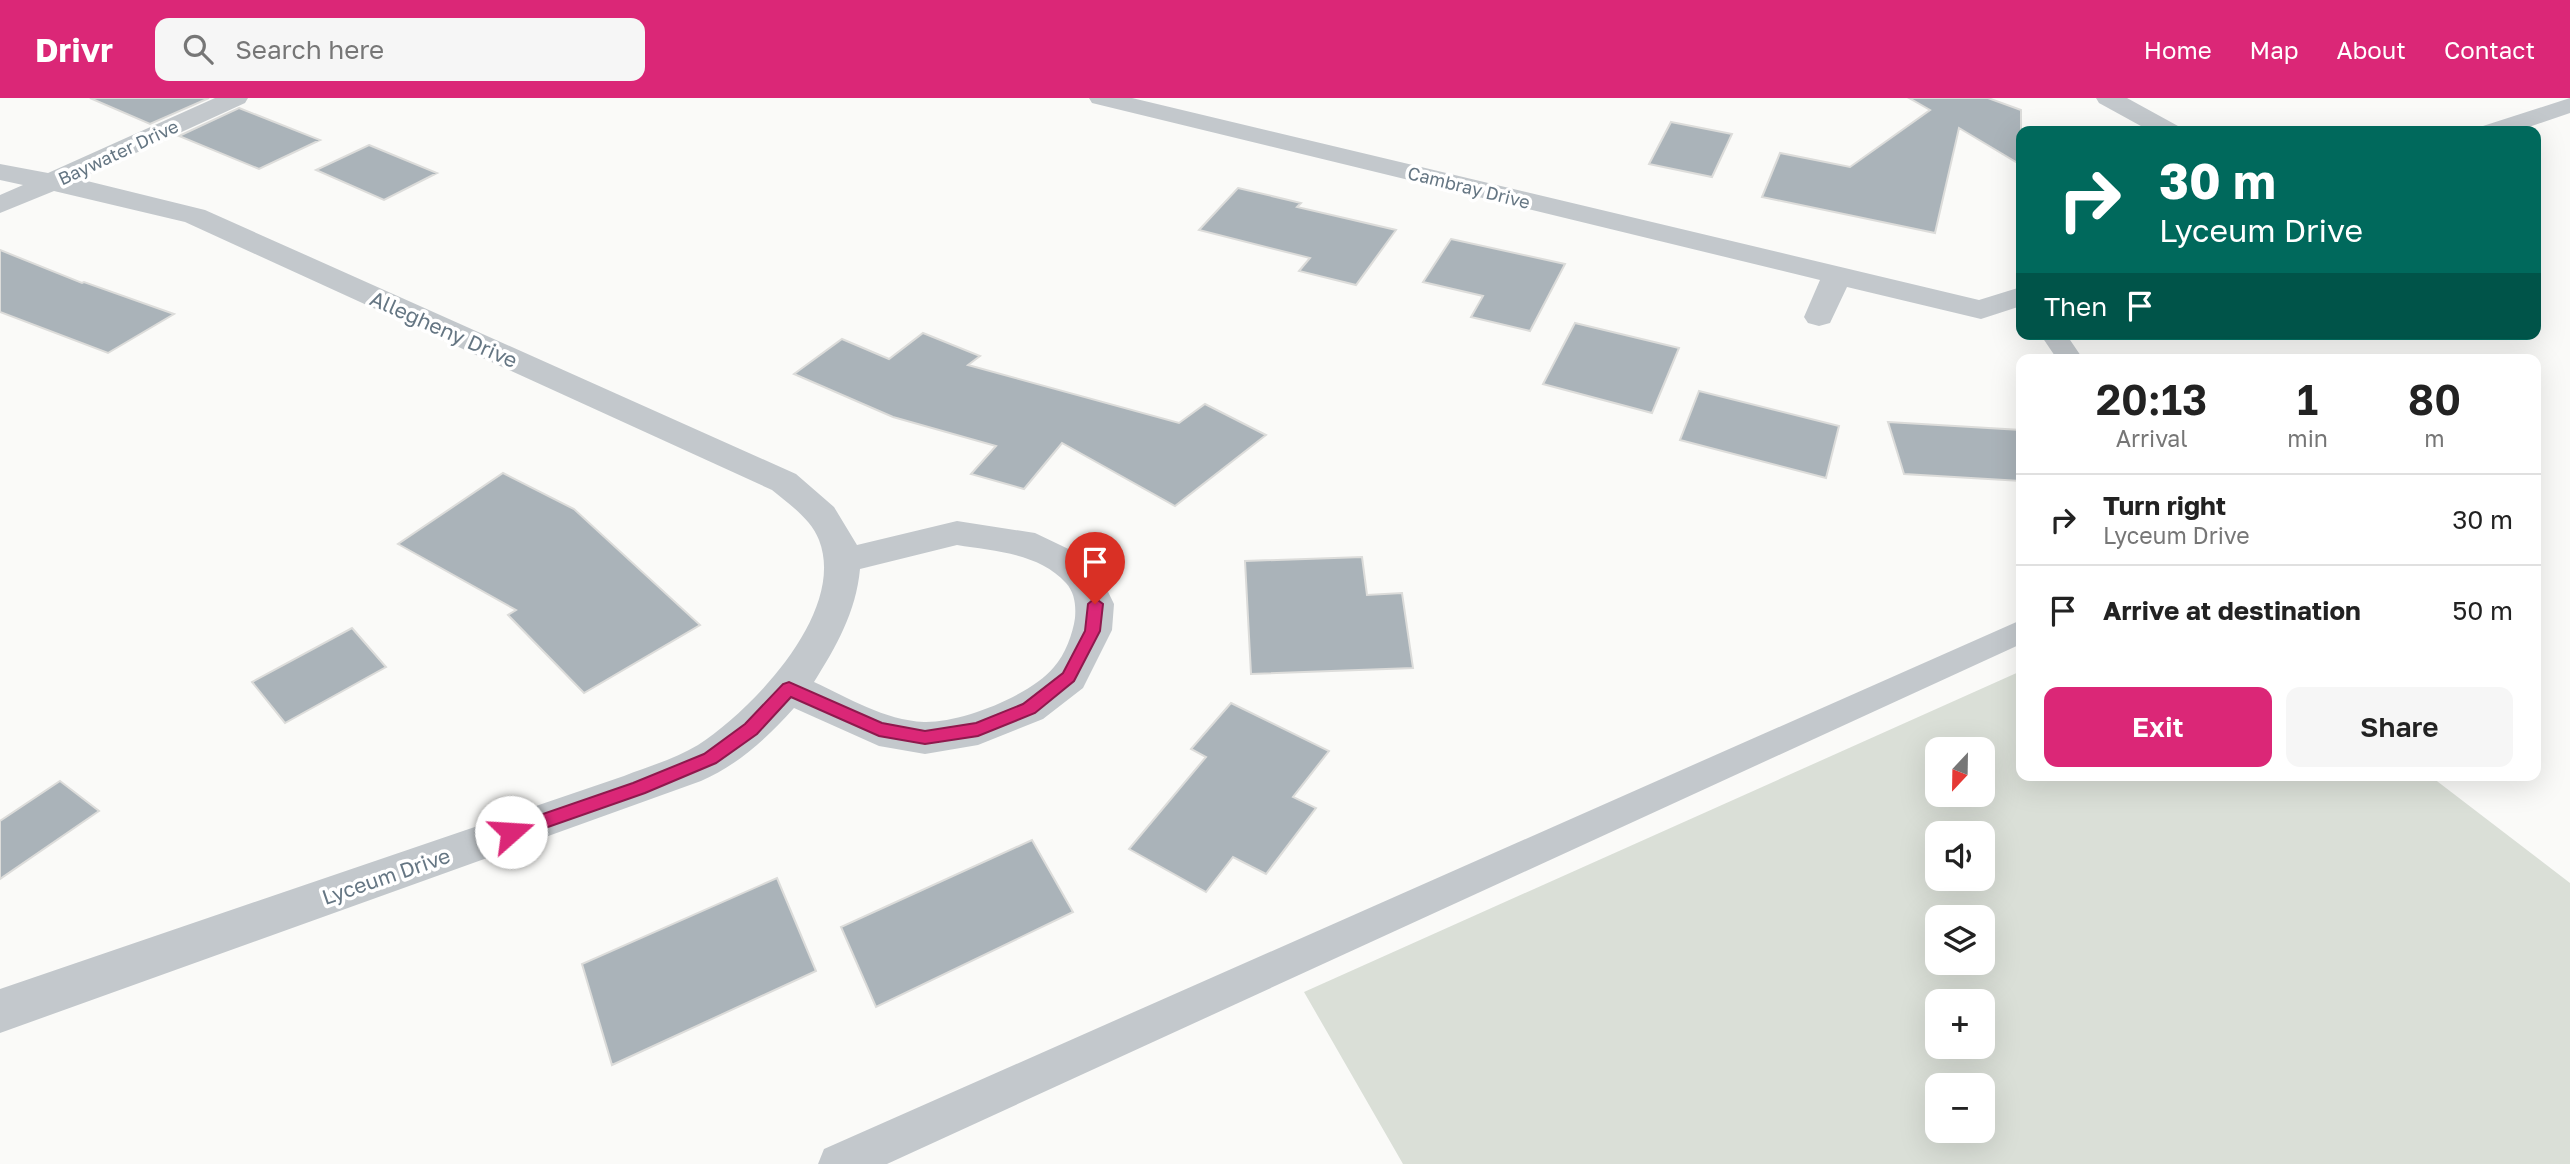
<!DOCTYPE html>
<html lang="en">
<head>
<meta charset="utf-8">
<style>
	body { margin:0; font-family:"Golos Text",sans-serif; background:#f6f6f6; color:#222; height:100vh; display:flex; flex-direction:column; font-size:26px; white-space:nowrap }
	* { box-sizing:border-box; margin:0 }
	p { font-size:23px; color:#767676 }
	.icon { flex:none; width:38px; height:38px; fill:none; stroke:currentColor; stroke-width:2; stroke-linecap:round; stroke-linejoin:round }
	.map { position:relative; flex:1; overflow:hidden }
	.sheet { position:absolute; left:2016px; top:256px; width:525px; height:427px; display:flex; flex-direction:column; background:#fff; border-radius:14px; box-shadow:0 7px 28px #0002 }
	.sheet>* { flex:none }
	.banner { position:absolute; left:2016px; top:28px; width:525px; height:214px; border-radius:14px; box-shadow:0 7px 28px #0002; background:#00695c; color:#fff; overflow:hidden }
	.needle { width:46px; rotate:202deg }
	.controls { position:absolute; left:1925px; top:639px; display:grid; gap:14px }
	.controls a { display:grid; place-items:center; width:70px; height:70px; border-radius:14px; background:#fff; box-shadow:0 7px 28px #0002; font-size:35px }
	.pin { position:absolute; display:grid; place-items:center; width:60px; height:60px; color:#fff; margin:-72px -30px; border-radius:50% 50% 50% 0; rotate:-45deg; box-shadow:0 0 7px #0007 }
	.pin .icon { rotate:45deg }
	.me { position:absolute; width:77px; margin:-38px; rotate:71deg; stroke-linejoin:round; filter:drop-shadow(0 0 5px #0008) }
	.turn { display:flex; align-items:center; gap:24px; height:147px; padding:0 28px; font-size:32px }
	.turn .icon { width:91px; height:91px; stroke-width:2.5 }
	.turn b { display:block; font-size:49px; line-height:60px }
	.then { display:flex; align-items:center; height:66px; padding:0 28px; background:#0003; gap:14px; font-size:26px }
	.eta { display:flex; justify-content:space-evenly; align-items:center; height:119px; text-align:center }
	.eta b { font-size:42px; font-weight:600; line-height:49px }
	.primary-button { display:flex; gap:14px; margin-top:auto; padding:14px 28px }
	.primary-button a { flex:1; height:80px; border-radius:14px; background:#db2777; color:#fff; font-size:28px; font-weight:600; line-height:80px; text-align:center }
	.primary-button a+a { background:#f6f6f6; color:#222 }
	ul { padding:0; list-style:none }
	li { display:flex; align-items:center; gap:21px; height:91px; padding:0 28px; border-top:2px solid #e0e0e0 }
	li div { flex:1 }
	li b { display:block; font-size:26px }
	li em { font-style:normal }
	header { display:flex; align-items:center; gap:42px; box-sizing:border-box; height:98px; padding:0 35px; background:#db2777; color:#fff }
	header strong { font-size:33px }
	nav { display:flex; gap:38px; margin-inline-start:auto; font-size:24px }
	.search { width:490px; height:63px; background:#f6f6f6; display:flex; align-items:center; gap:18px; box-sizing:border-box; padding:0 24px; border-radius:14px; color:#767676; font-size:26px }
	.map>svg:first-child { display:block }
</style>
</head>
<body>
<header>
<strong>Drivr</strong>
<div class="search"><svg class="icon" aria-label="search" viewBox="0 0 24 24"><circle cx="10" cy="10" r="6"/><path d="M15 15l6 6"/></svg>Search here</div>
<nav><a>Home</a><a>Map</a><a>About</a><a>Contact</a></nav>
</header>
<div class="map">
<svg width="2570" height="1066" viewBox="0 0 2570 1066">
	<rect width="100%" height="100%" fill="#fafaf8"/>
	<path fill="#dadfd7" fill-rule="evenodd" d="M2021,573V677H2429L2570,785V1066H1403L1304,894ZM1937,651H1983V696H1937ZM1937,735H1983V780H1937ZM1937,819H1983V864H1937ZM1937,903H1983V948H1937ZM1937,987H1983V1032H1937Z"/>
	<path fill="#aab3b9" stroke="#dcdcda" stroke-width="2" d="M90,0H209L150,26Z
		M1909,0H1988L2021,12V67L1959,30L1935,135L1762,99L1780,55L1850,69L1930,12Z
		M239,10L320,42L259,71L179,38Z
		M1671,24L1732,36L1712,79L1649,66Z
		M369,47L437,75L384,102L316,72Z
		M1238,90L1301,105L1297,109L1396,132L1356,187L1299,173L1310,160L1199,132Z
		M1451,141L1565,166L1530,233L1471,219L1483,198L1423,184Z
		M0,152L82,185L84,184L174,216L108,255L0,214Z
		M1575,225L1679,250L1652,315L1543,286Z
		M923,235L980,258L968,267L1179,325L1205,306L1266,337L1175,408L1062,345L1024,391L971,376L996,348L893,319L794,276L842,241L889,261Z
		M1699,293L1839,328L1826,380L1680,342Z
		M1888,324L2021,332V383L1904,376Z
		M503,375L574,411L700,527L584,595L508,517L516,512L398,446Z
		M1362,459L1367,497L1402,495L1413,570L1251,576L1245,463Z
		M352,530L386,569L285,625L252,584Z
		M1231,605L1329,653L1293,699L1316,710L1266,776L1233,759L1206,794L1129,751L1206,659L1191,651Z
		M60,683L99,713L0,781V723Z
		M1032,742L1073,814L876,909L841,829Z
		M777,780L816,873L612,967L582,866Z"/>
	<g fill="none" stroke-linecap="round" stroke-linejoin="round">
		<path fill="#c3c8cc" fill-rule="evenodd" d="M2040,236H2066L2083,261H2057Z
			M2021,522V546L887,1066H818L824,1051Z"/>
		<path fill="#c3c8cc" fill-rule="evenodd" d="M215,0H248L245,5L79,81L205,112L796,376L834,409L857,447L957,423L1035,435L1081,457L1097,471L1114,506L1112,532L1083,590L1043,621L978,647L925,656L879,648L794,610C767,640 738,667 701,683L0,935V891L624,678C649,668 675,661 698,647C752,612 847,514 819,442C811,421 789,406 772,392L185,124L54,93L0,115V97L23,87L0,82V66L48,75ZM957,447C994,453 1039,455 1066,485C1075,495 1076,508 1075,520C1073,535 1065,557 1054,569C1030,598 961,625 924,624C884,622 849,600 814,584C836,549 856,514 860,471Z
			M1089,0H1132L1979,202L2021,189V208L1981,221L1847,189L1830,225L1819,228L1808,225L1804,219L1820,182L1092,5Z
			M2096,0H2127L2178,28L2182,33H2150L2099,5Z
			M2570,0V15L2517,33H2479L2483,28Z"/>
	</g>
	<path fill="#db2777" stroke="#8e194d" stroke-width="2" d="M1095,500L1103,506L1100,533L1074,583L1035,615L978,638L925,646L879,638L791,599L757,636L716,665L645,695L511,742L505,740L502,734L505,729L633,685L704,656L745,626L783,586L789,584L882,625L925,633L976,625L1023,606L1063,575L1085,533L1088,506Z"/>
	<g text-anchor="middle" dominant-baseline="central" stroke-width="7" stroke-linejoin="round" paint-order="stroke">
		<g font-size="18" fill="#657683" stroke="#fff">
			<text transform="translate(118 54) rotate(-25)">Baywater Drive</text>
			<text transform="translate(1469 89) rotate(14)">Cambray Drive</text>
		</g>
		<g font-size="21" fill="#657683" stroke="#fff">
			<text transform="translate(444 231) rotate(24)">Allegheny Drive</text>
			<text transform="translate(386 778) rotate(-19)">Lyceum Drive</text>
		</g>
	</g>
</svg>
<div class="controls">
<a><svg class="needle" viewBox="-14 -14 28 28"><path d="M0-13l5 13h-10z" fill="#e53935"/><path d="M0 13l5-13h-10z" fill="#767676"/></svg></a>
<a><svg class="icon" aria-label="sound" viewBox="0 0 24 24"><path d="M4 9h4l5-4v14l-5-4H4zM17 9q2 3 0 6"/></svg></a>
<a><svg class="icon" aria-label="layers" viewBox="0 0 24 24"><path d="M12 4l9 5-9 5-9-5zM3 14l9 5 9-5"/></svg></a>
<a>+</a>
<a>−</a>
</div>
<div class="pin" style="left:1095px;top:506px;background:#d93025"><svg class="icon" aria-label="arrive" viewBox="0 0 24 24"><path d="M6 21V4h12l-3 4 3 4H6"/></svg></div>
<svg class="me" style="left:511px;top:734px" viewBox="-20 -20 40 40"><circle r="19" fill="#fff"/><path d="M0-13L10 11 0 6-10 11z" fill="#db2777"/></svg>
<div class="banner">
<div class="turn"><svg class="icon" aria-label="right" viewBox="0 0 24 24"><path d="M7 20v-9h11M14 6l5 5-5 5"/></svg><div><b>30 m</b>Lyceum Drive</div></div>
<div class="then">Then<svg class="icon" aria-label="arrive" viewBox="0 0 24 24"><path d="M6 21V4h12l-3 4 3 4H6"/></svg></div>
</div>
<section class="sheet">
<div class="eta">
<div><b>20:13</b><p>Arrival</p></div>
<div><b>1</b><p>min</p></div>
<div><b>80</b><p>m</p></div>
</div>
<ul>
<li><svg class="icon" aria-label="right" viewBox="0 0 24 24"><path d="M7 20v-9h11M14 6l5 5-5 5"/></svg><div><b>Turn right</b><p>Lyceum Drive</p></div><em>30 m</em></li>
<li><svg class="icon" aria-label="arrive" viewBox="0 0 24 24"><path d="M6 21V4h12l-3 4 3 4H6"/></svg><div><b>Arrive at destination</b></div><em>50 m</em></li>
</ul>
<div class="primary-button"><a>Exit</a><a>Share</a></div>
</section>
</div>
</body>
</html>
